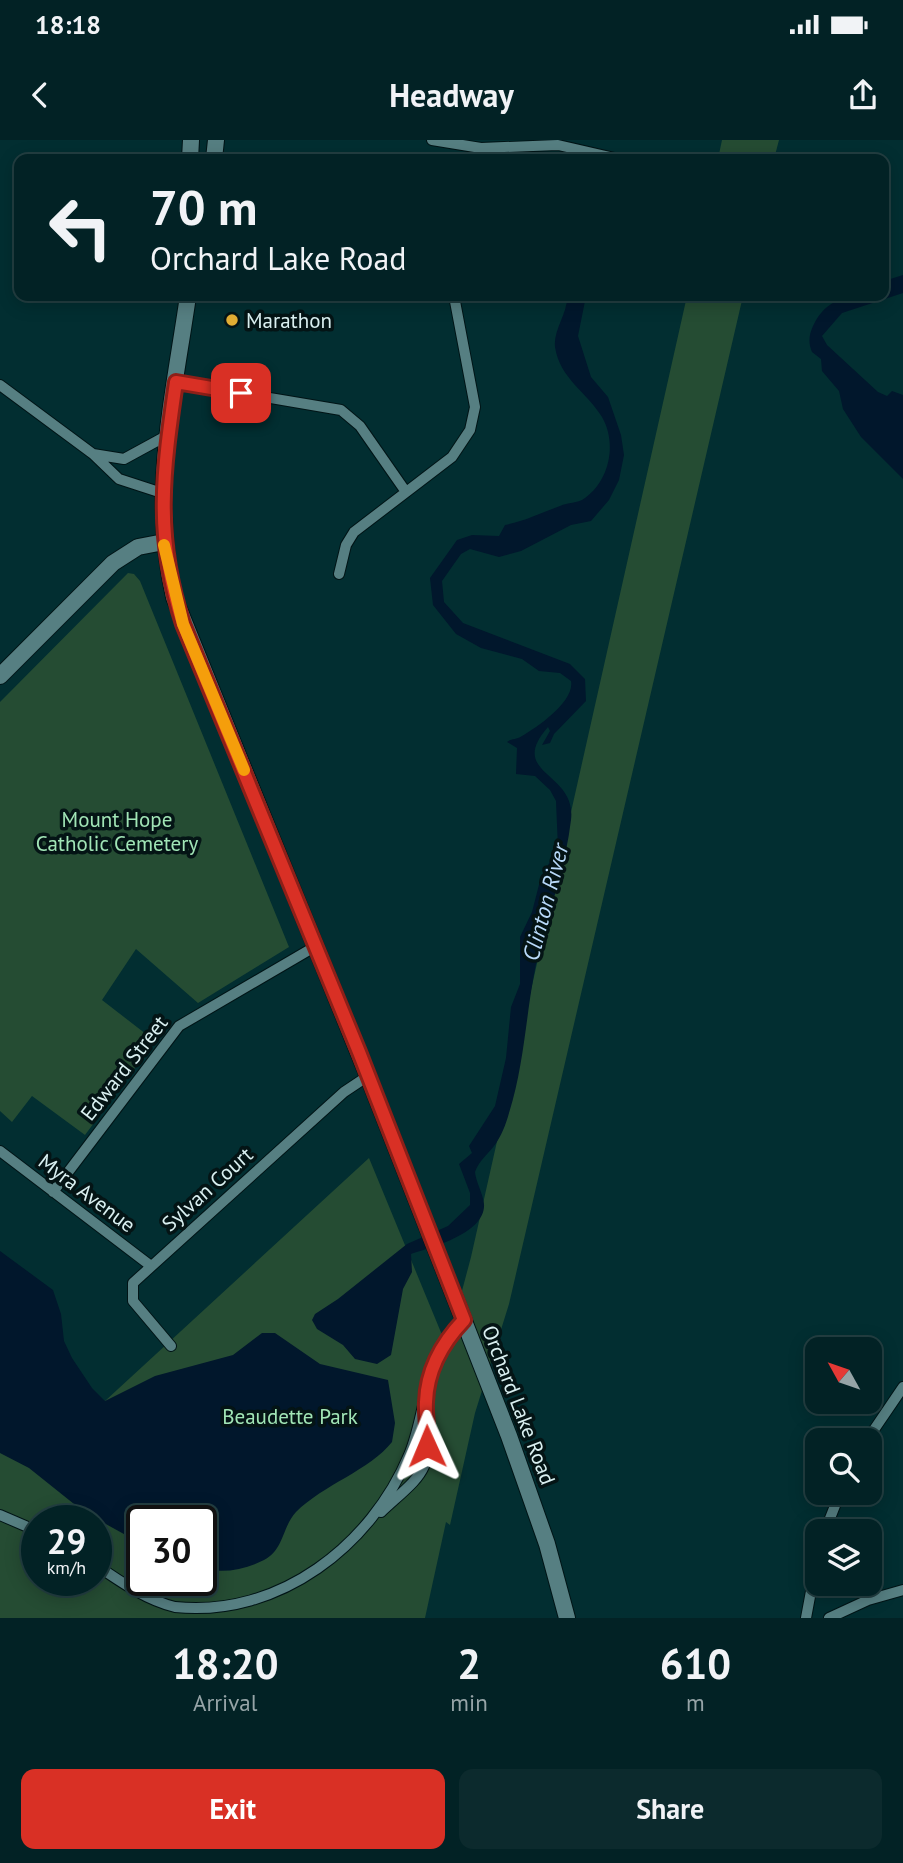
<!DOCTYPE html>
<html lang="en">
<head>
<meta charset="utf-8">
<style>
	body { margin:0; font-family:"PT Sans",sans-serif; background:#0c2a2d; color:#f1f3f6; height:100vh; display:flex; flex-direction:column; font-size:26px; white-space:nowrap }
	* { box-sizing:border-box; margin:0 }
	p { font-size:23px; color:#96a4a7 }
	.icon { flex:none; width:38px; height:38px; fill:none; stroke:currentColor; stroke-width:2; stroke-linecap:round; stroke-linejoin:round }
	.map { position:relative; height:1478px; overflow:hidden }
	.details { display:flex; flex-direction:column; background:#022225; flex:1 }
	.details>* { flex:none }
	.guide { position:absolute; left:14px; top:14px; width:875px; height:147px; border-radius:14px; box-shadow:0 4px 18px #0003,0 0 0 2px #233f42; background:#022225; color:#f1f3f6; overflow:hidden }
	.needle { width:46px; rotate:310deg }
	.buttons { position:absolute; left:805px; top:1197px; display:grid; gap:14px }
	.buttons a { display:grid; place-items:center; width:77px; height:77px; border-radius:14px; background:#022225; box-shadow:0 4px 18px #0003,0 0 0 2px #233f42; font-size:35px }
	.speed { position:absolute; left:21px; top:1365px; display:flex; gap:14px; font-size:35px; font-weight:700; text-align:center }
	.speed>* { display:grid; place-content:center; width:91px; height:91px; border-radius:50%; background:#022225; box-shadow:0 4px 18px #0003,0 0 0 2px #233f42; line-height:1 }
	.speed small { font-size:18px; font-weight:400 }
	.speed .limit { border:4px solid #111; border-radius:10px; background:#fff; color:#111 }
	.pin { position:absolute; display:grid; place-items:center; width:60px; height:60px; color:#fff; margin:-30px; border-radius:14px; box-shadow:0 4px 10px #0006 }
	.me { position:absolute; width:77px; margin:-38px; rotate:359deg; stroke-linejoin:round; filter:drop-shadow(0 0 5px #0008) }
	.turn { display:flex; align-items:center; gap:24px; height:147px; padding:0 21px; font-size:32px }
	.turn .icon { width:91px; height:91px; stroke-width:2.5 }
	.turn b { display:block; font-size:49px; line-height:60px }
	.eta { display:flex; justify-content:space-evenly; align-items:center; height:119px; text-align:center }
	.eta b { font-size:42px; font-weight:700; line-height:49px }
	.action { display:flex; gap:14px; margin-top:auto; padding:14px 21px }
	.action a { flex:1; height:80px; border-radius:14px; background:#d93025; color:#fff; font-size:28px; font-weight:700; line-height:80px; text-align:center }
	.action a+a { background:#0c2a2d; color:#f1f3f6 }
	.status { display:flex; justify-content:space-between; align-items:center; height:49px; padding:0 35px; background:#022225; direction:ltr }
	.status svg { height:19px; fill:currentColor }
	header { display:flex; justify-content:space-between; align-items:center; height:91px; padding:0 21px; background:#022225; font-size:32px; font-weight:700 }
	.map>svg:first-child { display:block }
</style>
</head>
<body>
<div class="status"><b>18:18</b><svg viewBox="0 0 49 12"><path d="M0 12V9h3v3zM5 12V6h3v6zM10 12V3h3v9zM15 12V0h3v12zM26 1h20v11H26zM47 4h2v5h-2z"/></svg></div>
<header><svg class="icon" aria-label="back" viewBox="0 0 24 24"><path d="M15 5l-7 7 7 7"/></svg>Headway<svg class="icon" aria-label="share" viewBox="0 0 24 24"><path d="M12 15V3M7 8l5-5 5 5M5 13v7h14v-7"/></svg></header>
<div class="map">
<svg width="903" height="1478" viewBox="0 0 903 1478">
	<rect width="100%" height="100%" fill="#022e31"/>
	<path fill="#254c33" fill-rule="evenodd" d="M722,0H779L774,19H718Z
		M687,156H743L509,1164L475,1273L450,1385L446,1382L425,1478H0V1257L105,1261L369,1018L447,1207L471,1117ZM37,1381H96V1440H37ZM142,1381H201V1440H142Z
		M128,433L134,434L140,441L289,807L198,863L136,809L102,860L155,901L85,995L32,956L12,982L0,971V562Z"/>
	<path fill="#01172c" d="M903,135V153L842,173L822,196L827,205L878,252L887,256L892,251L903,255V339L861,297L843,269L839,251L822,231L821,219L812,212C808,202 809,195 813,186C828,154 853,156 884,156V141Z
		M567,156H586L578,196L591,237L608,257L621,295L624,315L619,340L609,360L591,381L571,385L521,411L499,417L470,409L461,414L442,441L444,462L463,483L570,524L585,539L586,561L554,594L550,603L542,605L550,591L548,587C506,635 577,631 571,680C566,722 553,760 542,799C526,856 527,916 509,973C506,984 501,997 494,1006C487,1015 479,1021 475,1032C476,1043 483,1053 484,1064C486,1093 433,1107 411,1114L412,1132L403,1149L391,1215L377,1224L355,1219L343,1205L317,1189L312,1180L315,1174L338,1159L407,1104L448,1086L470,1065V1053L459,1024L472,1013L469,1006L495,966L506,918L511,867L520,844V797L532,772L541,737L558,708L556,661L550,650L535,636L516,634L517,608L507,602C512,598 516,600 522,596C538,587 575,561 571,541L560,533L539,531L522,519L481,508L456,494L433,465L430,438L457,400L472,395L499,396L505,385C525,381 541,373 560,366C568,362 577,364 585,358C610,340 617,303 602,277C587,252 560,239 555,207C553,190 568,173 567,156Z
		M0,1111L53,1150L61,1174L64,1201L72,1218L92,1248L105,1261L155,1236L233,1215L262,1193H275L320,1224L388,1240L395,1283L392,1302C370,1330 323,1345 296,1372C282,1387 284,1410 264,1420C244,1430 222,1434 201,1428V1381H142V1404L84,1372L29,1328L0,1313Z"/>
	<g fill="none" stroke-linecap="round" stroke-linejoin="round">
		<g stroke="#011416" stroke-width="12">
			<path id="street" d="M432,0L481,8L558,5L619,19
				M176,242L341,270L360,286L406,352
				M0,245L93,314L119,339L162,353
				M93,314L124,319L168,295
				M339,434L346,405L354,392L452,317L470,290L475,267L454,156
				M0,1011L151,1126
				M53,1052L179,886L316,806
				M171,1206L133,1161V1143L344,952L368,936
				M867,1300L903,1247
				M381,1372C422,1334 434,1332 427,1271
				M0,1375L37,1391
				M825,1391L840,1353
				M96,1425C121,1442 146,1460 175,1467C280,1478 372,1404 409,1315C424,1280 424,1237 443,1204C448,1195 457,1187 464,1180
				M806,1478L817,1419
				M829,1478L868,1460L903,1450"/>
		</g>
		<g stroke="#011416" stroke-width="18">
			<path id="secondary" d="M190,19L191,0
				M214,19L216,0
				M188,156C173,260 150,352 174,457L368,936L509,1296L547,1404L567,1478
				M0,536L113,423L138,407L164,402"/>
		</g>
		<use href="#street" stroke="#567f82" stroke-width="10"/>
		<use href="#secondary" stroke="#567f82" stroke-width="16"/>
	</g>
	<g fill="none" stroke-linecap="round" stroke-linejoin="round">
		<g stroke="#8d1f18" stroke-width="18">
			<path id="route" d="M241,253L176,242C163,332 154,395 183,484L359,912L464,1180C443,1202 427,1230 426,1262C425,1277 429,1291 427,1306"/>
		</g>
		<use href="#route" stroke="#d93025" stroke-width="12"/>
		<path stroke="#f59e0b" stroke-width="12" d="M164,405L183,484L244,630"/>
	</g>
	<circle fill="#e2ae34" stroke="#041415" stroke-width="2.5" cx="232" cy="180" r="7"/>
	<g text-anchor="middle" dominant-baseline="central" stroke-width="7" stroke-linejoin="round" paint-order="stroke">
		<g font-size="21" fill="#daf0f1" stroke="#041415" text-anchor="start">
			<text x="246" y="180">Marathon</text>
		</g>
		<g font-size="21" fill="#a1e5b6" stroke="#041415">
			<text x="117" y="679">Mount Hope<tspan x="117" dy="24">Catholic Cemetery</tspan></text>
			<text x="290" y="1276">Beaudette Park</text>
		</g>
		<g font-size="21" fill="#daf0f1" stroke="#041415">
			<text transform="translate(124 928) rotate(-52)">Edward Street</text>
			<text transform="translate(207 1049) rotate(-42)">Sylvan Court</text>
			<text transform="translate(87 1053) rotate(37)">Myra Avenue</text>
			<text transform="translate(519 1265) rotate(69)">Orchard Lake Road</text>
		</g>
		<g font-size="23" font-style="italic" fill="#b9dafa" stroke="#041415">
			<text transform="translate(545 762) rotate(-75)">Clinton River</text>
		</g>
	</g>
</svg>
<div class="buttons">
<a><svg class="needle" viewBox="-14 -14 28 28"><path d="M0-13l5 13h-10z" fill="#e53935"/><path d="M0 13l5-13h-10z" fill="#96a4a7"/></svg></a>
<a><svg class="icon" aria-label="search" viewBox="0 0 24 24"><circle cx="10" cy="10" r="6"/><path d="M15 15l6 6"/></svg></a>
<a><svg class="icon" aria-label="layers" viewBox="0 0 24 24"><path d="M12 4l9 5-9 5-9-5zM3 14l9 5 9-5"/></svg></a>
</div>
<div class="speed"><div>29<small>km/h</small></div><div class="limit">30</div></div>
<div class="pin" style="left:241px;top:253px;background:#d93025"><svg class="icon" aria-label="arrive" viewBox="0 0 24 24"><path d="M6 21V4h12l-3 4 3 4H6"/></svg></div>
<svg class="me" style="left:427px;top:1306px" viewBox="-20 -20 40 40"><path d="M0-17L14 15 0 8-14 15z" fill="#d93025" stroke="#fff" stroke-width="4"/></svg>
<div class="guide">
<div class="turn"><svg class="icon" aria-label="left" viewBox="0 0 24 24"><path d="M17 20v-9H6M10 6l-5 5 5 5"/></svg><div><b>70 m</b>Orchard Lake Road</div></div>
</div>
</div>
<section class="details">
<div class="eta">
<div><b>18:20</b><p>Arrival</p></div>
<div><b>2</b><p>min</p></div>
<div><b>610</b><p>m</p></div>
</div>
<div class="action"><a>Exit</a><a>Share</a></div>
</section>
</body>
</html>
